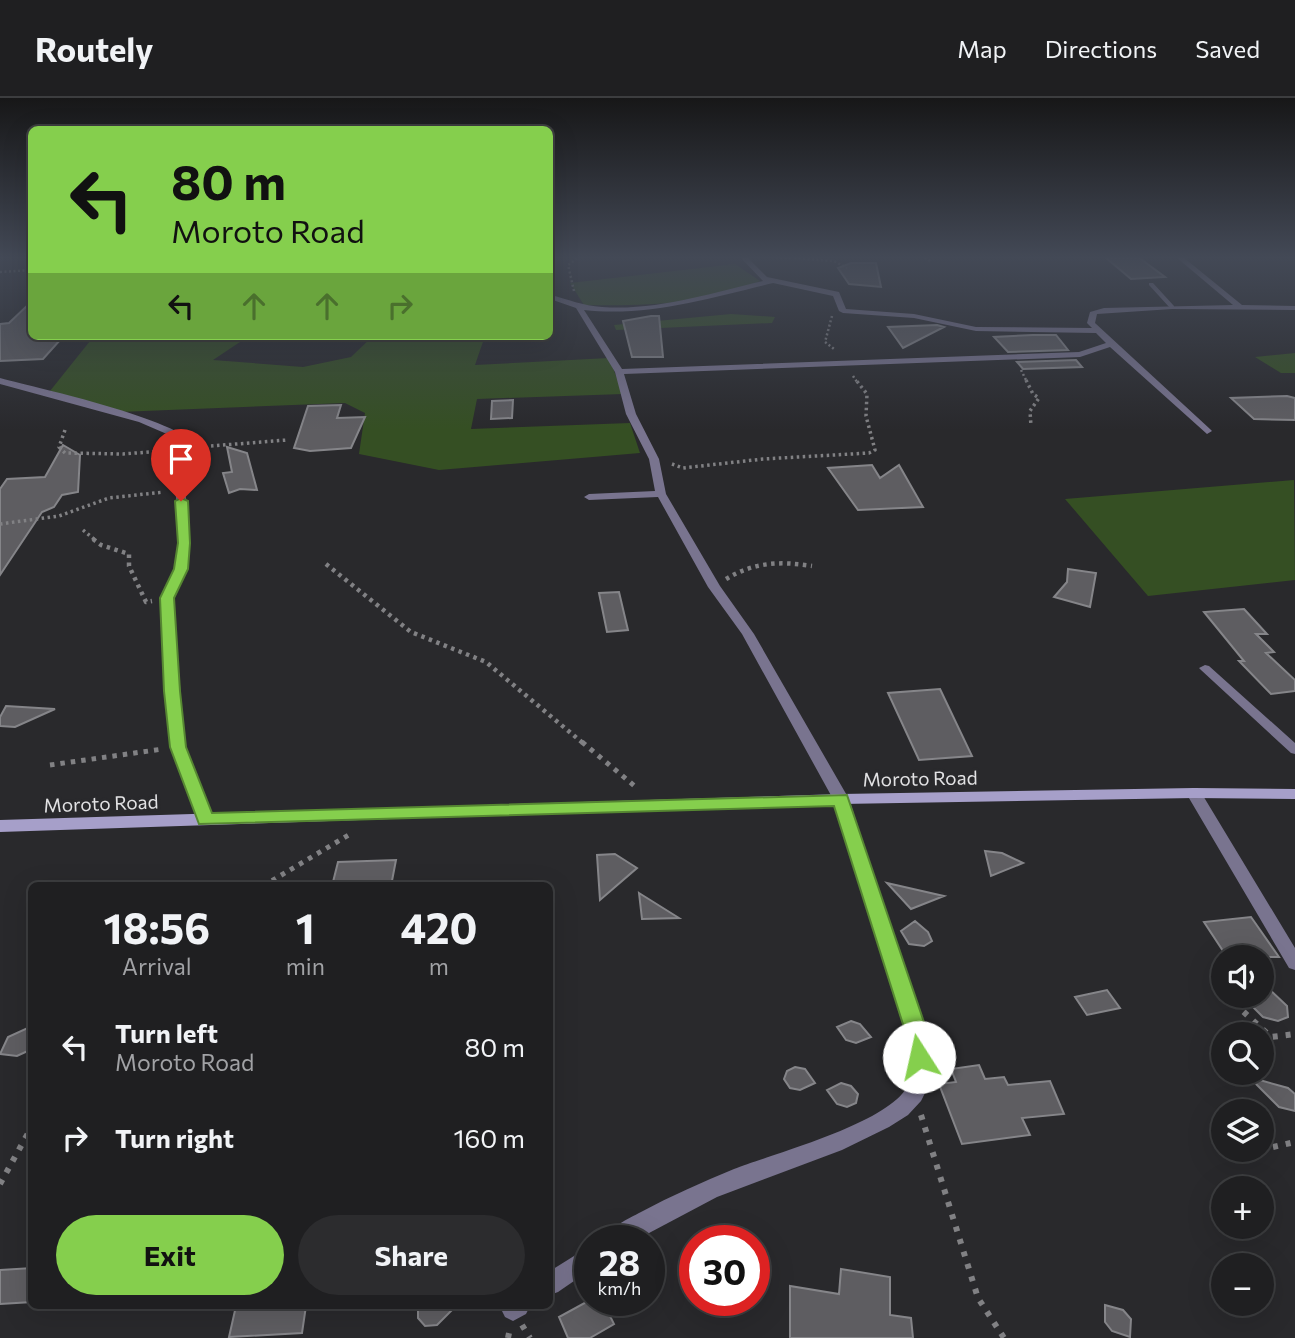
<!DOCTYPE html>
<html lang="en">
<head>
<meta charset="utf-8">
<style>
	body { margin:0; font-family:Commissioner,sans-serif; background:#2c2c2e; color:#f1f3f6; height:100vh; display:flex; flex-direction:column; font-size:26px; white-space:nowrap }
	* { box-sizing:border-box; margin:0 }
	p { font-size:23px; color:#a1a2a5 }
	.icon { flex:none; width:38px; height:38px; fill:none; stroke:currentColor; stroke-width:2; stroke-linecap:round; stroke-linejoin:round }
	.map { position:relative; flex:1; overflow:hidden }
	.panel { position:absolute; left:28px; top:784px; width:525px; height:427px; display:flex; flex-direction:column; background:#1f1f21; border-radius:10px; box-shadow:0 7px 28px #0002,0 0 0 2px #3c3d3f }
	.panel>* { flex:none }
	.guide { position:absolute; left:28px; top:28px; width:525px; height:214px; border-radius:10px; box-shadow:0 7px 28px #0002,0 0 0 2px #3c3d3f; background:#85cf4d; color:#111; overflow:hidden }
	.fabs { position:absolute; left:1211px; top:847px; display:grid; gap:14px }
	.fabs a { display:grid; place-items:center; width:63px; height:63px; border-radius:50%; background:#1f1f21; box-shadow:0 7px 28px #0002,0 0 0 2px #3c3d3f; font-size:35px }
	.speed { position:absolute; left:574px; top:1127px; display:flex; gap:14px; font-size:35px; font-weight:700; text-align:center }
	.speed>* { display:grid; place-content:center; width:91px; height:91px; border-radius:50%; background:#1f1f21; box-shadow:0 7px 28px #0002,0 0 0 2px #3c3d3f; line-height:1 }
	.speed small { font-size:18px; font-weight:400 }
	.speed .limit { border:10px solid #d22; background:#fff; color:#111 }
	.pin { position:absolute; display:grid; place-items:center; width:60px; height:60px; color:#fff; margin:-72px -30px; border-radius:50% 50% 50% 0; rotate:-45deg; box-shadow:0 0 7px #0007 }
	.pin .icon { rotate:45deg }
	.me { position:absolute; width:77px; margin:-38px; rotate:350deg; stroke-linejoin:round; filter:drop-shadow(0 0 5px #0008) }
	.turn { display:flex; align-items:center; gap:24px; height:147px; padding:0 28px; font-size:32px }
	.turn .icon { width:91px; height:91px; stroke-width:2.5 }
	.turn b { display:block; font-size:49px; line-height:60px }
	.lanes { display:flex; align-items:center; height:66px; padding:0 28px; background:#0003; justify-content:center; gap:35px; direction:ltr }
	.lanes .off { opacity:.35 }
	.eta { display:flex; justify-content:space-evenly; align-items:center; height:119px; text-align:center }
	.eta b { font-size:42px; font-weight:700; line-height:49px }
	.primary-button { display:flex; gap:14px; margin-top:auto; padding:14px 28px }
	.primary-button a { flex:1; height:80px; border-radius:42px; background:#85cf4d; color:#111; font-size:28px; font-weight:700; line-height:80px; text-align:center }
	.primary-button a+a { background:#2c2c2e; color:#f1f3f6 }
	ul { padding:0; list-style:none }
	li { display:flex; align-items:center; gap:21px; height:91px; padding:0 28px }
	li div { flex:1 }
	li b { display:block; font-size:26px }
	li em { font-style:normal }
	header { display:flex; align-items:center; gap:42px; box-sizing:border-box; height:98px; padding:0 35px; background:#1f1f21; border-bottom:2px solid #3c3d3f }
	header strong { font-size:33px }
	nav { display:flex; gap:38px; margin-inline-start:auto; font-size:24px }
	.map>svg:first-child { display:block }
</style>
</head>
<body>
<header>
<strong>Routely</strong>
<nav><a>Map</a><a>Directions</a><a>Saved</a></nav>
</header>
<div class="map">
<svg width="1295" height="1240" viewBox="0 0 1295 1240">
	<rect width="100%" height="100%" fill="#29292c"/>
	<path fill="#354f23" d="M735,166L760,183C704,207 644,208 584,207L570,185Z
		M731,216L775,219L772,225L616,232L614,227Z
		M94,238H249L213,262L303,269L351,259L373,238H485L475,267L609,260L623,296L477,301L471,331L630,325L640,355L439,372L359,356L365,315L345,305L119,314L46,298Z
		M1295,255V275H1281L1255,259Z
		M1294,382L1295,482L1148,498L1065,401Z"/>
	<path fill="#5e5d61" stroke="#858589" stroke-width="2" d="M1105,159H1138L1165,179L1131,181Z
		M851,165H876L881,189L849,186L838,170Z
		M32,203V238L61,241L43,261L0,263V226L9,225Z
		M651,218H659L663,259H632L623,223Z
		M937,227L944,229L903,250L888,229Z
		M1033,237H1056L1068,252L1008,254L994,239Z
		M1076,262L1082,269L1023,271L1017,264Z
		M1287,298L1295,300V322L1254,321L1231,300Z
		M513,302L512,320L491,321L492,303Z
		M341,307L337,320L365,319L351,350L310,353L294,350L308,308Z
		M63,347L80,357L78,394L62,397L54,409L42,414L0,477V391L7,381L45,379Z
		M227,349L247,355L257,392L240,391L229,395L223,375L232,374Z
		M872,367L880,380L899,367L923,409L858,412L828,370Z
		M1068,471L1096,475L1090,509L1054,499L1067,484Z
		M619,494L628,532L607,534L599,495Z
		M1244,511L1267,536H1256L1274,554L1266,555L1295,582V593L1271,596L1239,563H1244L1204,514Z
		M940,591L972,658L919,662L888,595Z
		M6,608L55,611L15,629L0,628V619Z
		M985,753L1002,755L1023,765L991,778Z
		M615,756L637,770L600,802L597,757Z
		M396,762L391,788H332L338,764Z
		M887,785L944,798L911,811Z
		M639,795L679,820L642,821Z
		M1251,819L1279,859H1227L1204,824Z
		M915,823L928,834L932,843L924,848L909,846L901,833Z
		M1269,891L1287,908L1288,919L1278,923L1263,919L1253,909L1252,899L1262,898V894Z
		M1107,892L1120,910L1087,917L1075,899Z
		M851,923L860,926L871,939L856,945L846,942L837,929Z
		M32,928V951L17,958L0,956L8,939Z
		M979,967L985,981L1004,979L1008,987L1050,983L1064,1016L1022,1020L1030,1037L962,1046L939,986L956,984L951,971Z
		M795,969L805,971L815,985L800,992L790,990L784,981L787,973Z
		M1249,979L1288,990L1295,996V1013L1279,1009Z
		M841,985L851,988L858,996L856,1005L847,1009L837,1006L827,992Z
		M32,1170V1204L0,1206V1172Z
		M841,1171L890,1179V1217L911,1220L913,1240H790V1188L839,1196Z
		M590,1202H602L614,1226L590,1240H568L559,1219Z
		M1105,1207L1123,1212L1131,1221L1130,1239L1112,1233L1105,1224Z
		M236,1208H306L302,1235L229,1239Z
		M418,1208H456L437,1227L425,1228L418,1220Z"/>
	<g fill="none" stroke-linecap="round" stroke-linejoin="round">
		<path stroke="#818184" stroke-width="2.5" stroke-dasharray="2 2.5" stroke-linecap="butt" d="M776,159L834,163L847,170
			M925,159L930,163
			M0,174L32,172
			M574,193L568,167L579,159
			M832,218L825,244L834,251
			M1021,272L1027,284
			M853,278L857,284"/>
		<path stroke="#818184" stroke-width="3.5" stroke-dasharray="2.5 3.5" stroke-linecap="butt" d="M1026,282L1033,296L1039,300L1030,313L1031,328
			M65,332L59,349L65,355L123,356L174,352
			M211,348L287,342
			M672,366L683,370L763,361L869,355L875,352L866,318L867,296L856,282
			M0,426L59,418L109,400L164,394
			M83,432L95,442"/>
		<path stroke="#818184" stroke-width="4.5" stroke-dasharray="3.5 4.5" stroke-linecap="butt" d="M93,441L101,447L129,456V468L146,504L152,503
			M326,466L411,534L486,564L584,646
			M726,481C754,464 780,463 812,468"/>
		<path stroke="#818184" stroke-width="5" stroke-dasharray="4.5 6" stroke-linecap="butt" d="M582,644L637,690
			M50,667L163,651
			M263,788L352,735
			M1220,855L1224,859
			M1232,898L1230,901L1236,907"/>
		<path stroke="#818184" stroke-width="6" stroke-dasharray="5 8" stroke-linecap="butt" d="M1234,905L1271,939L1295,936
			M921,1017L978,1200L1004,1240
			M1273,1049L1295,1044
			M0,1086L32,1028
			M522,1227L530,1240
			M508,1240L510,1230"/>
		<path fill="#79748f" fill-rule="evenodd" d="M1149,185H1153L1174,208V210H1170L1149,187Z
			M1205,567L1209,568L1295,645V656L1291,655L1201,572L1199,570Z"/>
		<path fill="#79748f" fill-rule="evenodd" d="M740,159H747L767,179L839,194L846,211L914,216L976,229L1092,230L1087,225L1090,214L1104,210L1233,207L1176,159H1183L1242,207L1295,208V212L1172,211L1097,216L1095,225L1210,331L1212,333L1207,336L1110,249L1080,259L624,276L636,316L659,361L666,396L720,488L754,536L849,701L927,939L930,969L927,991L921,1003L908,1017L889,1029L842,1052L717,1099L634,1143H603C609,1129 628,1121 641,1114C671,1098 702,1084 734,1071C772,1056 898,1023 909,984V939L833,701L742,536L708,489L658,399L589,402L584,399L589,396L655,393L649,361L626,316L615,274L576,210L550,201V197C568,201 583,208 602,209C657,213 711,195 763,183ZM773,185L833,198L839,213L843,215L914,220L976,233L1096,235L1106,245L1079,254L622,271L584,212C649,219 710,200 773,185Z
			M0,280C45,292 173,319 201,350L184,384L189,423V458L187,471L173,500L185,649L214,721L212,725H200L198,721L171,649L161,500L175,471L177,458L179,423L174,384L191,351L183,343L139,324L0,286Z
			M1194,690L1199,691L1295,850V872L1289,870L1186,695L1189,691Z
			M590,1148V1172L558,1194L550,1197V1173Z
			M503,1208H530L526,1216L513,1223L505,1219L501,1211Z"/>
		<path fill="#a69fc9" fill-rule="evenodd" d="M1194,690L1295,691V701L1194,700L841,706L0,734V722L841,696Z"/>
	</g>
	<linearGradient id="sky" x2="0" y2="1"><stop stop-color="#171718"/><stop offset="0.48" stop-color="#434956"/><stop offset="1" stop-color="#434956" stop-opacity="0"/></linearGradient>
	<rect width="1295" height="332" fill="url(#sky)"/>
	<path fill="#85cf4d" stroke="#568732" stroke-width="2" d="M181,400L188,403L190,445L188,471L174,500L180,593L186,649L212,715L847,697L929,939L930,959L927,965L919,968L912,965L907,939L834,708L199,726L170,649L164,593L160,500L174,471L178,445L175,403Z"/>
	<g text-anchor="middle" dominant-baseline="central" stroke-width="6" stroke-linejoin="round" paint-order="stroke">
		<g font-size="19" fill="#e2e2e4" stroke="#29292c">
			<text transform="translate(920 680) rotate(-1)">Moroto Road</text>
			<text transform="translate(101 705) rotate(-2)">Moroto Road</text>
		</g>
	</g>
</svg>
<div class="fabs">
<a><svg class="icon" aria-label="sound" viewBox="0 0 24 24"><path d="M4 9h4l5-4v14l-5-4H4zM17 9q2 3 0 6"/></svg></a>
<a><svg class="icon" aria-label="search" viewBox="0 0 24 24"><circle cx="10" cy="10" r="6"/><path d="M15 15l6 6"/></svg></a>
<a><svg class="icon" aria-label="layers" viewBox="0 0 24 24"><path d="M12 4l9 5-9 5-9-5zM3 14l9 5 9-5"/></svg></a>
<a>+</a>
<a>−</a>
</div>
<div class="speed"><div>28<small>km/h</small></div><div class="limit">30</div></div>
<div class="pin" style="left:181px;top:403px;background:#d93025"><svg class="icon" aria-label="arrive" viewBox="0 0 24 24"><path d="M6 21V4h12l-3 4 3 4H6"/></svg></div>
<svg class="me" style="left:919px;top:959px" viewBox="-20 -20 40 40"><circle r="19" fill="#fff"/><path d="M0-13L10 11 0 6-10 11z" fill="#85cf4d"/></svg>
<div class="guide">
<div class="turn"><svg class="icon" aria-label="left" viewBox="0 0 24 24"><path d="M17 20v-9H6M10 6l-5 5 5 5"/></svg><div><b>80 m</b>Moroto Road</div></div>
<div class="lanes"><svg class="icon" aria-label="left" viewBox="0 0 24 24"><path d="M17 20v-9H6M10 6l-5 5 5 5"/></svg><svg class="icon off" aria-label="ahead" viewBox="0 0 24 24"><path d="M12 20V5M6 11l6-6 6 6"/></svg><svg class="icon off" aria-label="ahead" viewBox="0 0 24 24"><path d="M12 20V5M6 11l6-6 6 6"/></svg><svg class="icon off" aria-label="right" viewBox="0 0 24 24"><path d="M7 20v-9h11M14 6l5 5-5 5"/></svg></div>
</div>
<section class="panel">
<div class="eta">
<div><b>18:56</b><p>Arrival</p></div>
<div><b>1</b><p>min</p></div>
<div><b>420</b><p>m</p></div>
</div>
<ul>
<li><svg class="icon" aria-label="left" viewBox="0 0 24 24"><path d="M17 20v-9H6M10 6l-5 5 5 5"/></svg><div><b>Turn left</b><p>Moroto Road</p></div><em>80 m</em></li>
<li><svg class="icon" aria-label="right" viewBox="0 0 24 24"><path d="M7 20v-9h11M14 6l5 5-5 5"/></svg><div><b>Turn right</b></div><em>160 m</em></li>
</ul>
<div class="primary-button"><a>Exit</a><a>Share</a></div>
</section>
</div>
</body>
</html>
